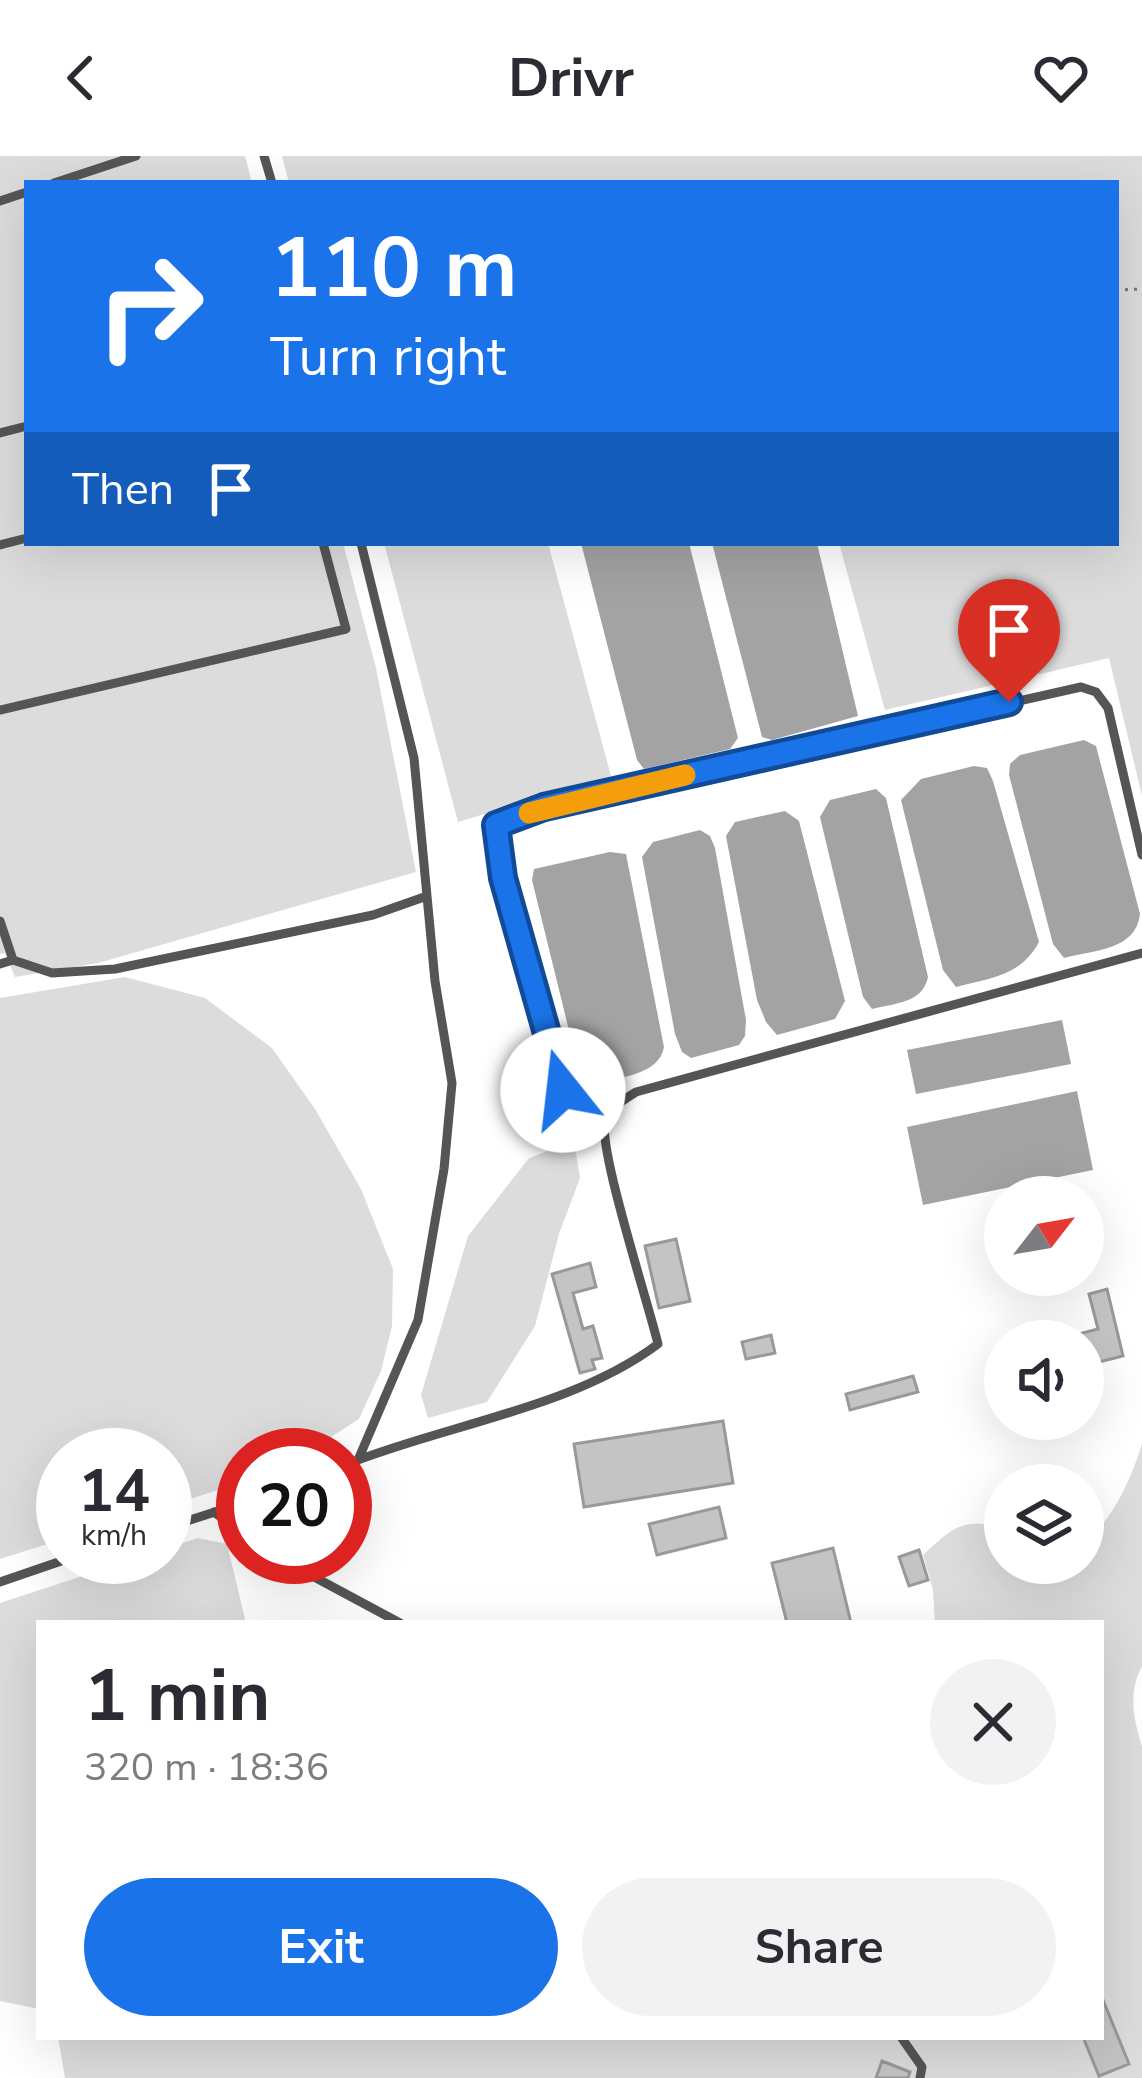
<!DOCTYPE html>
<html lang="en">
<head>
<meta charset="utf-8">
<style>
	body { margin:0; font-family:"Nunito Sans",sans-serif; background:#f2f2f3; color:#2b2b33; height:100vh; display:flex; flex-direction:column; font-size:45px; white-space:nowrap }
	* { box-sizing:border-box; margin:0 }
	p { font-size:39px; color:#7c7c81 }
	.icon { flex:none; width:66px; height:66px; fill:none; stroke:currentColor; stroke-width:2; stroke-linecap:round; stroke-linejoin:round }
	.map { position:relative; flex:1; overflow:hidden }
	.panel { position:absolute; left:36px; top:1464px; width:1068px; height:420px; display:flex; flex-direction:column; background:#fff; border-radius:0px; box-shadow:0 12px 48px #0002 }
	.panel>* { flex:none }
	.banner { position:absolute; left:24px; top:24px; width:1095px; height:366px; border-radius:0px; box-shadow:0 12px 48px #0002; background:#1a73e8; color:#fff; overflow:hidden }
	.needle { width:78px; rotate:59deg }
	.fabs { position:absolute; left:984px; top:1020px; display:grid; gap:24px }
	.fabs a { display:grid; place-items:center; width:120px; height:120px; border-radius:50%; background:#fff; box-shadow:0 12px 48px #0002; font-size:60px }
	.speed { position:absolute; left:36px; top:1272px; display:flex; gap:24px; font-size:60px; font-weight:700; text-align:center }
	.speed>* { display:grid; place-content:center; width:156px; height:156px; border-radius:50%; background:#fff; box-shadow:0 12px 48px #0002; line-height:1 }
	.speed small { font-size:30px; font-weight:400 }
	.speed .limit { border:18px solid #d22; background:#fff; color:#111 }
	.pin { position:absolute; display:grid; place-items:center; width:102px; height:102px; color:#fff; margin:-123px -51px; border-radius:50% 50% 50% 0; rotate:-45deg; box-shadow:0 0 12px #0007 }
	.pin .icon { rotate:45deg }
	.me { position:absolute; width:132px; margin:-66px; rotate:344deg; stroke-linejoin:round; filter:drop-shadow(0 0 9px #0008) }
	.turn { display:flex; align-items:center; gap:42px; height:252px; padding:0 48px; font-size:54px }
	.turn .icon { width:156px; height:156px; stroke-width:2.5 }
	.turn b { display:block; font-size:84px; line-height:102px }
	.then { display:flex; align-items:center; height:114px; padding:0 48px; background:#0003; gap:24px; font-size:45px }
	.round { display:grid; place-items:center; flex:none; width:126px; height:126px; border-radius:63px; background:#f2f2f3 }
	.summary { display:flex; align-items:center; justify-content:space-between; height:204px; padding:0 48px }
	h1 { font-size:72px; font-weight:700; line-height:90px }
	.primary-button { display:flex; gap:24px; margin-top:auto; padding:24px 48px }
	.primary-button a { flex:1; height:138px; border-radius:72px; background:#1a73e8; color:#fff; font-size:48px; font-weight:700; line-height:138px; text-align:center }
	.primary-button a+a { background:#f2f2f3; color:#2b2b33 }
	header { display:flex; justify-content:space-between; align-items:center; height:156px; padding:0 48px; background:#fff; font-size:54px; font-weight:700 }
	.map>svg:first-child { display:block }
</style>
</head>
<body>
<header><svg class="icon" aria-label="back" viewBox="0 0 24 24"><path d="M15 5l-7 7 7 7"/></svg>Drivr<svg class="icon" aria-label="heart" viewBox="0 0 24 24"><path d="M12 20l-8-8c-3-5 5-10 8-4 3-6 11-1 8 4z"/></svg></header>
<div class="map">
<svg width="1142" height="1922" viewBox="0 0 1142 1922">
	<rect width="100%" height="100%" fill="#fff"/>
	<path fill="#dcdcdc" d="M0,0H245L252,27H27V387H343L376,512L416,716L98,807L15,821L5,797L0,798Z
		M282,0H1142V640L1109,502L885,554L839,387H1116V27H289Z
		M384,387H548L611,620L458,666Z
		M125,821L205,842L272,892L315,953L361,1033L393,1113L392,1170L381,1215L359,1263L303,1299H243V1326L165,1351V1299H63V1383L0,1403V842Z
		M574,985L580,1022L559,1078L535,1170L487,1246L428,1262L421,1239L468,1080L529,1002Z
		M1142,1287V1510C1128,1537 1133,1562 1142,1590V1922H65L58,1881H1101V1467H935L933,1434L923,1399C951,1373 964,1359 1005,1373V1407H1083V1384C1110,1373 1135,1314 1142,1287Z
		M198,1382L227,1388L246,1467H39V1853L0,1845V1447L140,1401H165V1393Z"/>
	<path fill="#a3a3a3" d="M581,387H689L738,582L730,593L644,613L637,604Z
		M712,387H817L858,560L772,584L762,581Z
		M1084,584L1096,590L1140,758C1136,794 1095,794 1064,802L1053,788L1009,619L1010,608L1020,599Z
		M974,610L987,612L993,625L1039,786C1021,820 991,822 956,831L943,814L901,644L921,623Z
		M876,633L886,642L928,821C923,847 895,847 872,853L863,841L820,661L830,644Z
		M785,655L799,665L845,845L835,863L777,879L766,866L757,844L726,680L735,666Z
		M700,674L710,680L715,692L746,864L745,880L739,889L691,902L682,896L675,878L642,701L653,686Z
		M610,696L626,698L664,891C659,920 618,921 593,928L580,919L532,724L534,713Z
		M1062,864L1071,908L916,938L907,894Z
		M1077,935L1093,1014L923,1049L907,971Z"/>
	<path fill="#c4c4c4" stroke="#999" stroke-width="3" d="M676,1083L690,1145L659,1152L645,1090Z
		M590,1107L596,1131L573,1137L583,1173L593,1170L602,1202L592,1204L595,1213L580,1217L552,1118Z
		M1107,1133L1123,1200L1083,1210V1185H1076L1075,1179L1098,1173L1089,1138Z
		M771,1179L775,1197L746,1203L742,1186Z
		M913,1220L918,1236L850,1254L846,1238Z
		M723,1265L733,1327L584,1351L574,1288Z
		M719,1351L726,1382L657,1399L649,1368Z
		M833,1392L851,1467H787L772,1407Z
		M919,1394L928,1424L909,1430L899,1401Z
		M1101,1839L1129,1908L1099,1920L1083,1881H1101Z
		M882,1905L910,1916L908,1922H876Z"/>
	<g fill="none" stroke-linecap="round" stroke-linejoin="round">
		<path stroke="#777" stroke-width="3" stroke-dasharray="3 6" stroke-linecap="butt" d="M1116,134L1142,133"/>
		<path stroke="#555" stroke-width="9" d="M264,0L272,27
			M54,27L136,0
			M0,45L27,36
			M0,277L27,270
			M0,389L27,382
			M0,554L346,473L323,387
			M0,765L13,804L0,808
			M13,804L52,817L115,813L373,759L427,740
			M612,952L563,934L503,722L496,669L544,651L1081,531L1096,536L1108,552L1142,699
			M358,1304L418,1164L444,1013L452,927L435,825L414,602L361,387
			M345,1309C444,1269 573,1252 658,1188C649,1150 599,995 605,968C610,951 622,945 636,936L1142,797
			M214,1356L243,1377
			M165,1372L243,1347
			M277,1401L400,1467
			M0,1426L73,1401
			M901,1881L922,1911L920,1922"/>
	</g>
	<g fill="none" stroke-linecap="round" stroke-linejoin="round">
		<g stroke="#114b97" stroke-width="30">
			<path id="route" d="M563,934L503,722L496,669L544,651L1009,546"/>
		</g>
		<use href="#route" stroke="#1a73e8" stroke-width="21"/>
		<path stroke="#f59e0b" stroke-width="21" d="M529,657L685,619"/>
	</g>
</svg>
<div class="fabs">
<a><svg class="needle" viewBox="-14 -14 28 28"><path d="M0-13l5 13h-10z" fill="#e53935"/><path d="M0 13l5-13h-10z" fill="#7c7c81"/></svg></a>
<a><svg class="icon" aria-label="sound" viewBox="0 0 24 24"><path d="M4 9h4l5-4v14l-5-4H4zM17 9q2 3 0 6"/></svg></a>
<a><svg class="icon" aria-label="layers" viewBox="0 0 24 24"><path d="M12 4l9 5-9 5-9-5zM3 14l9 5 9-5"/></svg></a>
</div>
<div class="speed"><div>14<small>km/h</small></div><div class="limit">20</div></div>
<div class="pin" style="left:1009px;top:546px;background:#d93025"><svg class="icon" aria-label="arrive" viewBox="0 0 24 24"><path d="M6 21V4h12l-3 4 3 4H6"/></svg></div>
<svg class="me" style="left:563px;top:934px" viewBox="-20 -20 40 40"><circle r="19" fill="#fff"/><path d="M0-13L10 11 0 6-10 11z" fill="#1a73e8"/></svg>
<div class="banner">
<div class="turn"><svg class="icon" aria-label="right" viewBox="0 0 24 24"><path d="M7 20v-9h11M14 6l5 5-5 5"/></svg><div><b>110 m</b>Turn right</div></div>
<div class="then">Then<svg class="icon" aria-label="arrive" viewBox="0 0 24 24"><path d="M6 21V4h12l-3 4 3 4H6"/></svg></div>
</div>
<section class="panel">
<div class="summary"><div><h1>1 min</h1><p>320 m · 18:36</p></div><a class="round"><svg class="icon" aria-label="close" viewBox="0 0 24 24"><path d="M6 6l12 12M18 6L6 18"/></svg></a></div>
<div class="primary-button"><a>Exit</a><a>Share</a></div>
</section>
</div>
</body>
</html>
